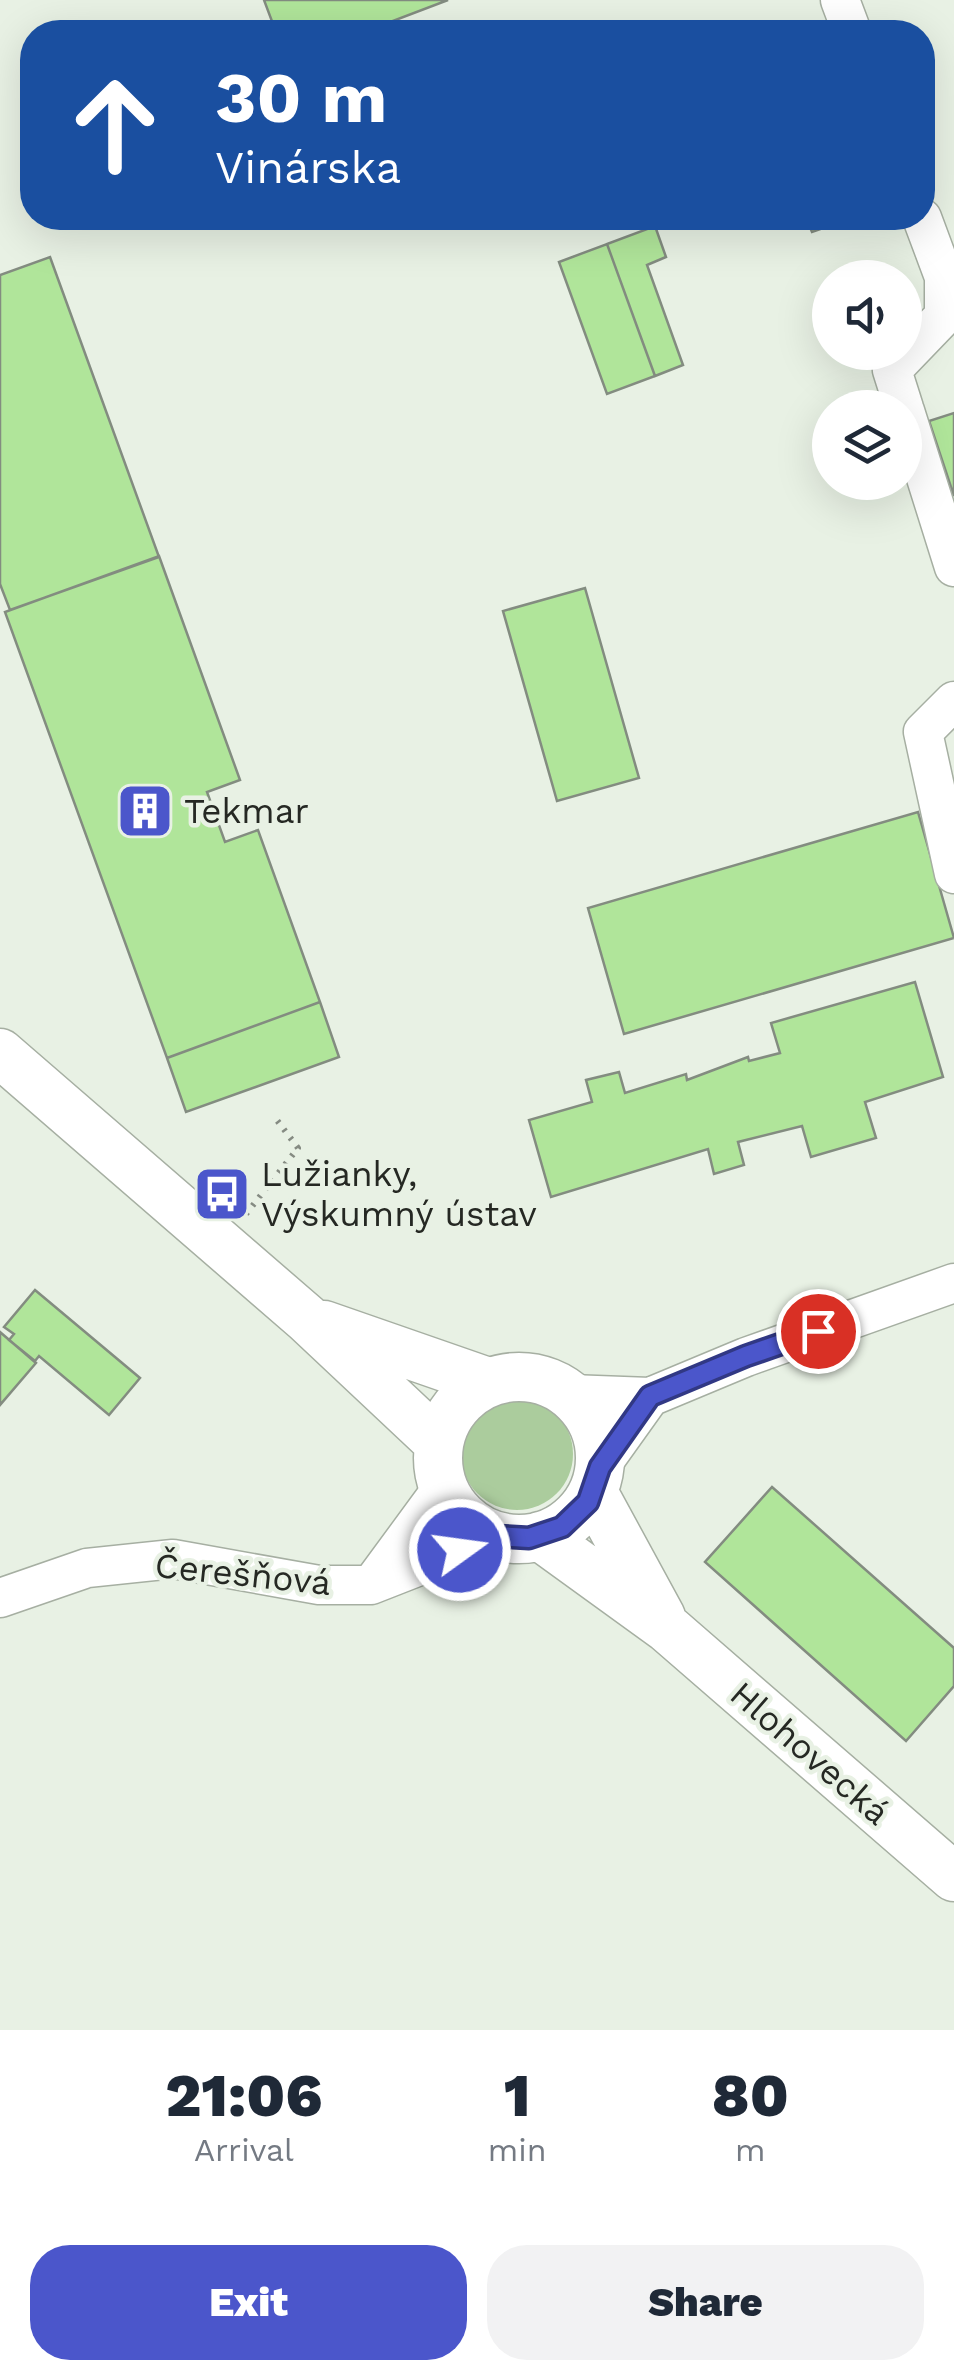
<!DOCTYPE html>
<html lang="en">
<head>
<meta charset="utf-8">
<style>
	body { margin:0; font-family:"Work Sans",sans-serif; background:#f2f2f3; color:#1f2937; height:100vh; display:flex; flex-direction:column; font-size:38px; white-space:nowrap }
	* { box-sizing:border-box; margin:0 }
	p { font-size:32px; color:#747a83 }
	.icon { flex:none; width:55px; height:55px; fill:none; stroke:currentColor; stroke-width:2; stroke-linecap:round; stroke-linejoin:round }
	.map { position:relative; height:2030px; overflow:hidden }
	.drawer { display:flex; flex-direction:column; background:#fff; flex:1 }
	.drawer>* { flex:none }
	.banner { position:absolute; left:20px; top:20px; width:915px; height:210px; border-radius:40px; box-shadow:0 10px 40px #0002; background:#1a4fa0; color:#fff; overflow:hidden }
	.buttons { position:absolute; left:812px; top:260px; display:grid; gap:20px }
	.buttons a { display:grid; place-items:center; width:110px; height:110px; border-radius:50%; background:#fff; box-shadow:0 10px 40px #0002; font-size:50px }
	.pin { position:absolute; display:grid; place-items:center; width:85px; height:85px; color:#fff; margin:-42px; border:5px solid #fff; border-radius:50%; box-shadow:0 2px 10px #0007 }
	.me { position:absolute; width:110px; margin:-55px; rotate:76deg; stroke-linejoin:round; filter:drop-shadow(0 0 8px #0008) }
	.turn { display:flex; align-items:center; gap:35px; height:210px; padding:0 30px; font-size:45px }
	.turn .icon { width:130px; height:130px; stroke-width:2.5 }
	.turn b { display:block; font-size:70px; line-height:85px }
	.eta { display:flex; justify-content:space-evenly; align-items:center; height:170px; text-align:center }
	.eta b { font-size:60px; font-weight:800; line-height:70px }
	.action { display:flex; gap:20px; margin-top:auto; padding:20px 30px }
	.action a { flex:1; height:115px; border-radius:40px; background:#4b56cb; color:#fff; font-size:40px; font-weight:800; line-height:115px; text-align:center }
	.action a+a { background:#f2f2f3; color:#1f2937 }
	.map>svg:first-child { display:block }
</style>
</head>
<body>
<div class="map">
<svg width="954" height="2030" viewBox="0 0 954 2030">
	<rect width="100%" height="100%" fill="#e8f1e4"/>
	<path fill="#abcc9d" d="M461 1454a56 56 0 1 1 112 0a56 56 0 1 1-112 0Z"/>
	<path fill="#b0e59a" stroke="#838c80" stroke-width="2.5" d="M264,0H448L364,32H276Z
		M822,23L826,32H794Z
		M806,218H852L812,232Z
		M655,226L666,257L647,265L683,365L655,376L607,244Z
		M607,244L655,376L607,394L559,262Z
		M50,257L159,557L10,610L0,584V275Z
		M954,413V496L929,421Z
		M159,556L240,780L207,792L225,842L258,830L320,1002L167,1058L5,612Z
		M585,588L639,778L557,801L503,611Z
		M918,812L954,938L624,1034L588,908Z
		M915,982L943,1077L865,1102L876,1138L811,1157L802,1126L738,1142L744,1165L714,1174L708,1149L551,1197L529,1120L592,1102L586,1080L619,1072L625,1093L686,1074L687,1080L748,1057L749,1061L780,1053L771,1023Z
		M320,1002L339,1057L186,1112L167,1058Z
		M35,1290L140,1378L109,1415L39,1356L35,1361L9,1340L14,1334L4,1327Z
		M0,1332L36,1363L0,1405Z
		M772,1487L954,1648V1686L906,1741L705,1562Z"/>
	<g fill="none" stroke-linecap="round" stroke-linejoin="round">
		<g stroke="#a6afa2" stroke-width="41">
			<path id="minor" d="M840,0L852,32
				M904,408L892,370L944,316V277L922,218
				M905,411L954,567
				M954,701L923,732L954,874
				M570,1394L650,1397L746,1357L954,1283
				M600,1467L650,1397
				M371,1585L443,1487
				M0,1598L87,1568L173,1559L319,1585H371L496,1536"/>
		</g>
		<g stroke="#a6afa2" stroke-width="51">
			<path id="major" d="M0,1053L306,1318L439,1443
				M324,1325L488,1382
				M438 1458a81 81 0 1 1 162 0a81 81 0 1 1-162 0Z
				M593,1492L661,1617
				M540,1536L667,1628L954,1877"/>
		</g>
		<path stroke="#858b82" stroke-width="6" stroke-dasharray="2.5 8" stroke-linecap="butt" d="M246,1214L298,1148L276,1119"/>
		<use href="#minor" stroke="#fff" stroke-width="38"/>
		<use href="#major" stroke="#fff" stroke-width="48"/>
	</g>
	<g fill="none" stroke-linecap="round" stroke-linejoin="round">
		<g stroke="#313884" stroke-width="25">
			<path id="route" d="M460,1550L496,1536L529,1538L562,1527L588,1502L600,1467L650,1396L746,1356L818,1331"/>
		</g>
		<use href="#route" stroke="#4b56cb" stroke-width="18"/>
	</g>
	<defs>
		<g id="building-square" transform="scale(2.875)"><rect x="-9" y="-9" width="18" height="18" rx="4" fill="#4b56cb" stroke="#e8f1e4"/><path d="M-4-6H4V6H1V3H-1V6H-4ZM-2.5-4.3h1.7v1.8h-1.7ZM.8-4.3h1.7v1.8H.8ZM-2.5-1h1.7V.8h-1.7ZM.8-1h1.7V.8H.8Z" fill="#fff"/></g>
		<g id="bus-square" transform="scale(2.875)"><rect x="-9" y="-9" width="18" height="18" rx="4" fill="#4b56cb" stroke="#e8f1e4"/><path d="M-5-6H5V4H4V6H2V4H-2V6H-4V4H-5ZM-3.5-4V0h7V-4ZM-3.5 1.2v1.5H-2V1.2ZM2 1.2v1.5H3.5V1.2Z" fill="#fff"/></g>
	</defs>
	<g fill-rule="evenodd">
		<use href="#building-square" x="145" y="811"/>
		<use href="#bus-square" x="222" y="1194"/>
	</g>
	<g text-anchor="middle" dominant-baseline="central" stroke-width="9" stroke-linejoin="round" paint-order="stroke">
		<g font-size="35" fill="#252823" stroke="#e8f1e4" text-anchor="start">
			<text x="184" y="811">Tekmar</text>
			<text x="261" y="1174">Lužianky,<tspan x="261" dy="40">Výskumný ústav</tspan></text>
		</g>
		<g font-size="35" fill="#252823" stroke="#e8f1e4">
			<text transform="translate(243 1574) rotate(6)">Čerešňová</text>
			<text transform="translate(810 1753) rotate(41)">Hlohovecká</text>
		</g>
	</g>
</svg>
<div class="buttons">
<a><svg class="icon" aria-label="sound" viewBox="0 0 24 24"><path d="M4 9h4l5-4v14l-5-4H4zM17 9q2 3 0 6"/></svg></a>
<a><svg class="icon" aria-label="layers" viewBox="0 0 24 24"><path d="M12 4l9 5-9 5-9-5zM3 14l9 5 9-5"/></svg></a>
</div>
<div class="pin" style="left:818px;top:1331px;background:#d93025"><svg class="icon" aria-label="arrive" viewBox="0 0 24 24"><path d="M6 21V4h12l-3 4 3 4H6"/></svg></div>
<svg class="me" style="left:460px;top:1550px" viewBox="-20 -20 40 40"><circle r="17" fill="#4b56cb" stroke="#fff" stroke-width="3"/><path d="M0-11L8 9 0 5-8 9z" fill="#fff"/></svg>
<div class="banner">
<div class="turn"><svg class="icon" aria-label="ahead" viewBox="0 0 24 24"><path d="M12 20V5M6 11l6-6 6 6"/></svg><div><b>30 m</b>Vinárska</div></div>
</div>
</div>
<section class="drawer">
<div class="eta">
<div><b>21:06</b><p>Arrival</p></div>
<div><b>1</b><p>min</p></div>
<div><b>80</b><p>m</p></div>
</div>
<div class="action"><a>Exit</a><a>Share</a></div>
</section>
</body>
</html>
